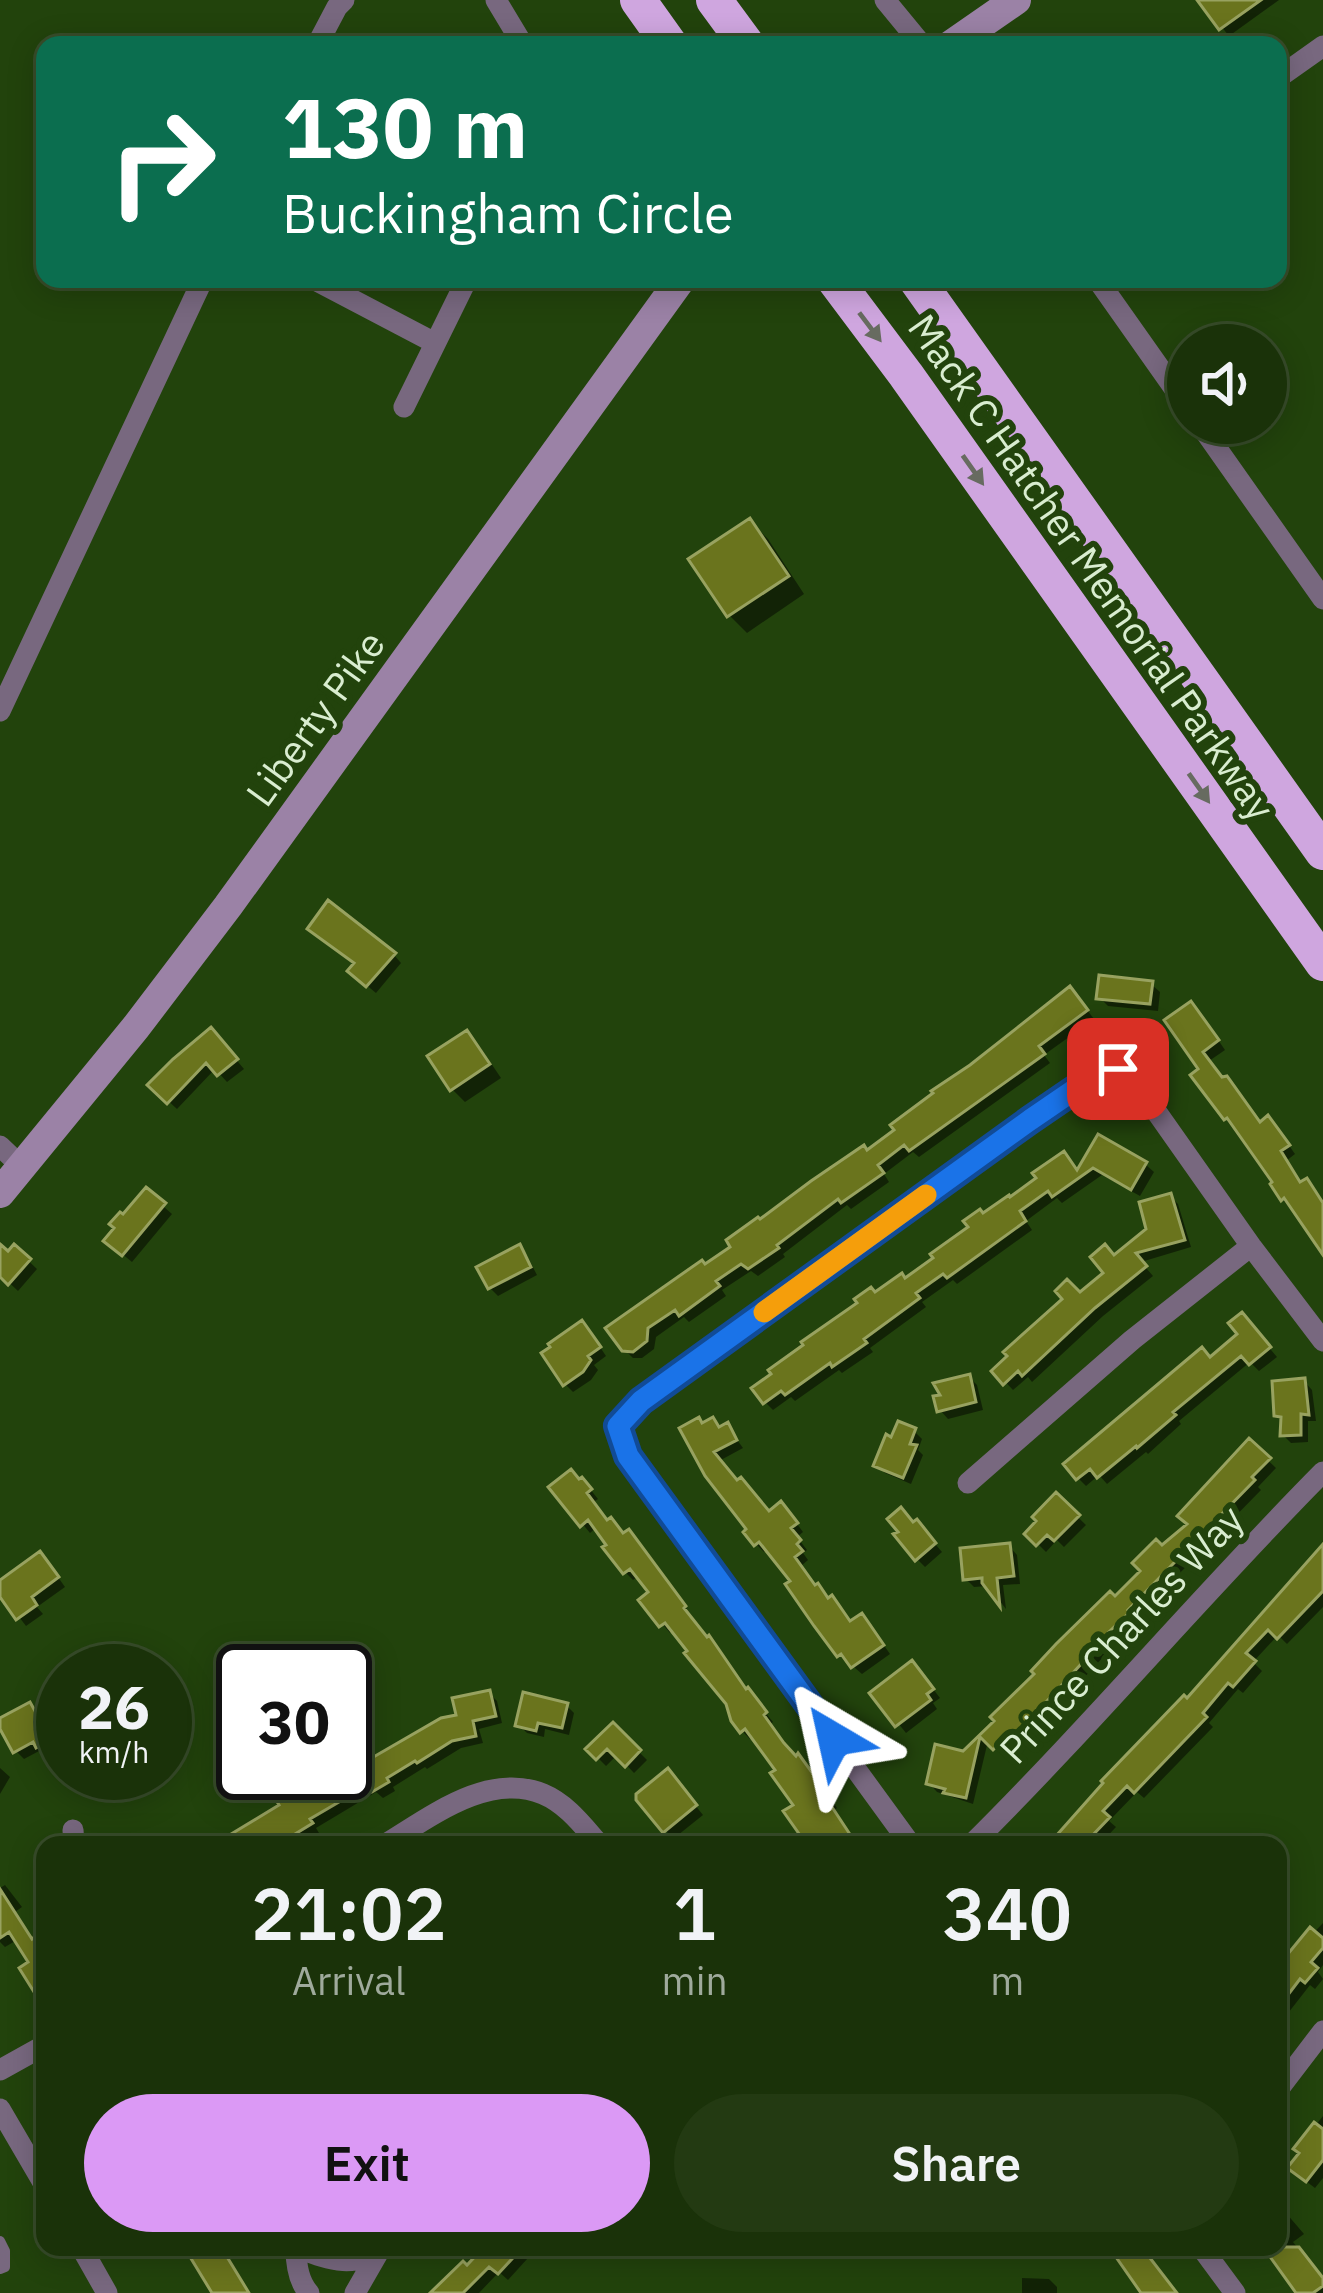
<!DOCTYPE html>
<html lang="en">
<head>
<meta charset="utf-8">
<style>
	body { margin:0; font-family:"IBM Plex Sans",sans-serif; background:#233a12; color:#f1f3f6; height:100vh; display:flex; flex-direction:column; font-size:45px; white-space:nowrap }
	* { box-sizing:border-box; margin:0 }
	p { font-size:39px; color:#9faa9c }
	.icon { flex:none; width:66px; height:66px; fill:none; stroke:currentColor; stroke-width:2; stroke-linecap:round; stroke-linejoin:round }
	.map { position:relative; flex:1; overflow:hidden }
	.drawer { position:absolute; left:36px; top:1836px; width:1251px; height:420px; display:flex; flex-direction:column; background:#1a3209; border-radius:24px; box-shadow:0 6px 30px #0003,0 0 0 3px #384d2a }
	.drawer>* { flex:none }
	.banner { position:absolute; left:36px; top:36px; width:1251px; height:252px; border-radius:24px; box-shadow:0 6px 30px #0003,0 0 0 3px #384d2a; background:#0b6e4f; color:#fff; overflow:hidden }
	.tools { position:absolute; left:1167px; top:324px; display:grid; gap:24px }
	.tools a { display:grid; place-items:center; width:120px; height:120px; border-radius:50%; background:#1a3209; box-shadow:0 6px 30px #0003,0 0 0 3px #384d2a; font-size:60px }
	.speed { position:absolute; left:36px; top:1644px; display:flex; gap:24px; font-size:60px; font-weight:700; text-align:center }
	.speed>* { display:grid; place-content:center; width:156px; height:156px; border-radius:50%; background:#1a3209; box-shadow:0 6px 30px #0003,0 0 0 3px #384d2a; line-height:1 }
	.speed small { font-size:30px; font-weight:400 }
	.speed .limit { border:6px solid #111; border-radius:18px; background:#fff; color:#111 }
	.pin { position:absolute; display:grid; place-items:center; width:102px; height:102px; color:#fff; margin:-51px; border-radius:24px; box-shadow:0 6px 18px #0006 }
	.me { position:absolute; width:132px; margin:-66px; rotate:324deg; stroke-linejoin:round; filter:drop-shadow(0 0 9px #0008) }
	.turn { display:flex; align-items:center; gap:42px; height:252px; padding:0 48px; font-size:54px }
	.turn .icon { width:156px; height:156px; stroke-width:2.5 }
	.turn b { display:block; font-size:84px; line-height:102px }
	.eta { display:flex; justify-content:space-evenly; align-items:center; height:204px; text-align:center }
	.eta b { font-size:72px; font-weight:600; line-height:84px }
	.action { display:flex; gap:24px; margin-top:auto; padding:24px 48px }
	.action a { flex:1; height:138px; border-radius:72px; background:#db99f5; color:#111; font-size:48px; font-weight:600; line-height:138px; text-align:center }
	.action a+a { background:#233a12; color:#f1f3f6 }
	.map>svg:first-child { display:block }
</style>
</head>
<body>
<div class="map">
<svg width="1323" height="2293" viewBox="0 0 1323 2293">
	<rect width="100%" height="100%" fill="#22430c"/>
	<path fill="#0007" d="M1211,0H1279L1229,36L1204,5Z
		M750,521L768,539L804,594L747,633L729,615Z
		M394,955L401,963L376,993L359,979Z
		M1151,984L1160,992L1158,1011L1108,1006L1100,998Z
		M1078,998L1094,1019L1044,1055L1050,1063L919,1157L913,1152L884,1174L889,1182L851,1209L847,1205L783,1254L785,1257L758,1276L751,1271L722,1290L726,1296L689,1322L684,1317L656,1337L654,1349L642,1358H633L624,1349L705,1268L868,1153Z
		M1199,1012L1225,1050L1209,1061L1261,1124L1276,1127L1295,1154L1286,1161L1301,1185L1306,1181L1323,1203V1248L1283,1200L1226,1119L1202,1070Z
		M467,1034L480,1047L501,1078L465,1102L452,1089Z
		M219,1039L244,1069L227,1082L215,1069L177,1109L151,1085Z
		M1099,1138L1145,1164L1154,1172L1140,1196L1102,1175L1062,1203L1057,1198L1026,1221L1032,1230L957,1284L953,1280L922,1302L926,1307L870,1348L873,1352L842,1373L839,1370L795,1401L791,1397L773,1410L765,1402L876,1296L906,1281L983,1217L1079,1173Z
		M146,1191L172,1214L132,1262L115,1248Z
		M1170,1196L1178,1204L1191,1247L1141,1262L1153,1276L1103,1316L1032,1382L1028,1377L1013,1390L995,1371L1107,1274L1115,1258L1150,1230Z
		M15,1248L37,1269L18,1291L0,1274V1251L8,1256Z
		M519,1248L527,1256L537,1275L498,1296L490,1288Z
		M1249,1324L1277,1357L1259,1371L1250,1362L1179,1421L1181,1424L1148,1454L1146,1452L1107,1484L1099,1475L1086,1486L1078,1478Z
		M590,1332L606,1356L594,1365L598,1370L591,1380L573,1392L565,1384Z
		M969,1377L977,1385L983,1410L948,1419L940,1410Z
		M1304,1381L1312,1390L1316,1421H1308V1442L1291,1443L1283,1435L1284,1422L1277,1415Z
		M712,1420L721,1429L727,1426L743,1448L719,1461L770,1514L789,1513L803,1532L797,1537L807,1550L803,1553L808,1560L801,1566L816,1587L851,1624H869L890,1654L862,1674L840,1655L794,1581L768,1549L764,1552L756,1544L747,1532L750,1530L720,1494L703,1426Z
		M914,1431L922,1439L918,1450L923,1455L911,1484L885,1473L877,1465Z
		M1249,1442L1276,1468L1258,1487L1261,1490L1134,1620L1136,1622L1115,1642L1119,1646L1108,1658L1105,1655L1022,1745L1017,1742L1003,1756L988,1741L973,1804L937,1792L929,1783L999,1721L1162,1549L1191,1525Z
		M553,1488L590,1489L598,1499L592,1503L608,1523L624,1537L637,1541L692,1616L689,1618L773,1722L770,1724L792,1755L829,1796L837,1808L834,1810L853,1840L856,1838L863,1845H810L797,1805L779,1770L754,1736L750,1739L742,1731L729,1703L674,1629L670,1633L642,1600L652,1592L639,1576L633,1580L625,1572L597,1527L590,1533Z
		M1056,1496L1086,1525L1064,1547L1057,1540L1046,1552L1028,1534Z
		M914,1525L924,1531L942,1552L925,1567L917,1559Z
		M1009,1546L1017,1555L1020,1584L1003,1585L1006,1609L988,1586L974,1587L966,1579Z
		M1323,1548V1607L1287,1644L1278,1635L1253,1662L1262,1671L1243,1693L1238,1689L1209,1723L1213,1727L1144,1798L1137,1792L1109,1821L1116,1827L1099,1845H1064Z
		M48,1563L65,1587L37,1607L43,1614L26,1626L0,1592V1584Z
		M920,1672L940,1698L933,1703L937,1709L906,1733L874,1693Z
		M489,1693L497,1701L502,1723L479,1729L483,1743L461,1748L427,1769L425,1767L393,1787L395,1791L383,1798L376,1792L316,1828L319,1833L299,1845H233L324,1773H345V1761L363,1750L372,1761L459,1717Z
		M29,1705L38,1714L57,1749L46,1754L41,1750L24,1759L16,1751L0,1721Z
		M566,1705L574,1713L569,1735L545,1729L544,1737L527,1733L519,1725Z
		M613,1726L647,1760L634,1773L617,1755L606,1766L589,1749Z
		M165,1735L184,1760L166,1770L165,1769Z
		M0,1768L10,1777L0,1794Z
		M675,1780L703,1815L673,1839L637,1797Z
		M5,1885L22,1907L15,1912L33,1941L45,1949L44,1998L36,1990L32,1963L17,1940L5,1947L0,1942V1888Z
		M1323,1923V1965L1318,1972L1323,1979L1315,1989L1310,1985L1278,2026V1970Z
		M1323,2116V2178L1315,2188L1299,2176L1302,2154L1297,2149Z
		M1286,2213L1304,2234L1293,2242L1323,2279V2293H1299L1266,2247H1278V2219Z
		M488,2247H538L508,2280L499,2272L479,2293H435L467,2270Z
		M1022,2278L1049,2279L1057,2287V2293H1022Z"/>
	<path fill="#6a741d" stroke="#98a260" stroke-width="3" d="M1197,0H1261L1219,30Z
		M750,518L789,576L727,617L688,559Z
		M328,900L396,953L366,987L347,971L354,963L307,929Z
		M1099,975L1153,981L1150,1004L1096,999Z
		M1070,986L1088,1010L1039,1046L1045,1054L909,1151L904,1145L878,1165L884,1173L841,1203L838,1199L777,1245L779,1248L748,1269L741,1264L716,1281L720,1286L679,1316L675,1310L648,1328L647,1341L633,1352L622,1351L605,1328L702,1260L705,1264L730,1247L726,1240L758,1217L760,1219L811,1181L864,1145L867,1150L894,1130L890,1125L933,1093L931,1091L970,1065Z
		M1191,1001L1219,1040L1203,1052L1222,1077L1227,1076L1260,1122L1268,1115L1290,1145L1281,1151L1300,1182L1307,1178L1323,1203V1255L1284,1198L1281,1201L1270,1184L1272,1182L1227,1118L1224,1120L1190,1075L1198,1069L1164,1020Z
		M211,1027L238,1059L217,1076L206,1063L167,1104L147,1085L173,1059Z
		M467,1030L490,1064L450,1091L427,1056Z
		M1098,1134L1147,1162L1131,1190L1093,1168L1052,1197L1048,1191L1020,1211L1026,1221L947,1278L943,1274L916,1293L920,1298L864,1339L867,1343L832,1367L830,1363L785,1395L781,1391L763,1404L751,1388L771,1374L768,1370L803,1345L801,1342L857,1303L854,1299L871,1287L875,1292L902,1273L905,1278L933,1258L930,1254L968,1227L963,1221L980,1209L983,1213L1009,1195L1010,1197L1036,1178L1032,1173L1064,1151L1077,1170Z
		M146,1187L166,1203L122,1256L103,1241L114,1228L109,1224L120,1212L123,1214Z
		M1171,1193L1185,1240L1136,1253L1147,1266L1095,1308L1022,1376L1018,1371L1003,1385L991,1371L1007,1356L1003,1352L1062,1299L1055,1291L1067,1279L1080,1292L1103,1273L1090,1257L1105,1244L1114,1255L1146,1229L1139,1202Z
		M0,1244L8,1251L14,1244L31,1259L8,1285L0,1277Z
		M520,1244L531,1267L488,1289L476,1267Z
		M1242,1312L1271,1347L1249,1365L1241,1356L1173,1412L1176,1415L1137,1448L1136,1446L1097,1478L1090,1469L1076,1480L1063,1464L1202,1347L1210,1357L1237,1334L1228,1323Z
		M582,1320L601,1347L588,1356L591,1360L583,1372L563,1386L541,1353L550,1347L548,1344Z
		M970,1374L976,1402L937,1412L933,1396L940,1395L933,1383Z
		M1305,1378L1309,1415L1301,1414V1435L1280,1436L1281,1417L1274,1416L1272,1381Z
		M699,1417L702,1423L713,1417L719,1427L728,1422L737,1440L714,1452L737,1480L741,1477L769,1511L781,1501L798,1523L791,1528L801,1540L797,1544L803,1551L795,1557L815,1585L818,1583L828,1598L832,1595L850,1621L862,1613L884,1645L851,1668L841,1654L837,1657L814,1626L785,1584L790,1581L759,1542L754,1546L743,1532L746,1529L705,1476L679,1428Z
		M898,1421L916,1428L910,1444L917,1445L903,1478L873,1466L886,1434L891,1437Z
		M1249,1438L1271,1458L1252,1477L1255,1480L1128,1610L1130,1612L1109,1632L1114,1636L1098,1652L1095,1649L1012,1739L1008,1735L993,1750L980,1737L966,1798L943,1793L945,1789L926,1784L935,1744L963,1751L994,1721L990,1717L1034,1674L1031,1671L1056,1644L1110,1591L1115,1596L1140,1571L1132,1563L1156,1539L1162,1545L1187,1524L1177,1516Z
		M571,1469L579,1479L582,1477L592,1489L587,1493L607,1520L611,1517L623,1533L629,1529L686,1606L684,1608L707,1637L709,1635L746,1689L748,1687L767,1712L764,1715L784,1743L796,1756L798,1753L821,1785L831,1799L828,1801L857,1845H807L783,1811L793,1805L770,1773L775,1770L745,1729L740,1733L731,1721L726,1704L684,1653L687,1651L665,1623L659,1627L638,1600L648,1592L630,1569L623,1574L602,1547L606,1545L588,1520L580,1527L548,1487Z
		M1056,1492L1080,1515L1054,1541L1047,1535L1036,1546L1024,1534L1036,1521L1032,1517Z
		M901,1507L913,1522L917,1519L936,1543L915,1561L893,1534L898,1532L887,1519Z
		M1010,1543L1014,1576L997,1578L1000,1607L982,1583V1578L963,1580L960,1548Z
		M1323,1544V1591L1277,1639L1268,1630L1246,1653L1256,1661L1233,1687L1228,1683L1203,1713L1207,1717L1134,1793L1127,1786L1103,1811L1110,1817L1087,1841L1084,1838L1078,1845H1048L1103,1783L1101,1781L1184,1695L1187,1698Z
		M40,1551L59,1577L32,1597L37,1605L16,1620L0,1597V1580Z
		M912,1660L934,1689L927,1694L931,1700L895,1727L869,1693Z
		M490,1690L496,1716L473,1721L476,1736L452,1741L417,1763L415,1761L387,1778L389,1782L372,1792L368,1785L310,1819L313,1823L277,1845H213L279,1805L273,1795L310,1773H345V1757L363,1746L370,1759L441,1718L456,1715L452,1698Z
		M523,1692L568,1703L562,1728L538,1723L536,1731L515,1726Z
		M30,1702L51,1740L36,1748L33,1742L13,1753L0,1729V1718Z
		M613,1722L641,1750L625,1767L607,1749L596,1760L585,1749Z
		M668,1768L697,1805L663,1833L636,1800V1794Z
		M0,1889L32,1939L36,1936L45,1949V1989L43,1986L34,1992L19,1968L28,1962L9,1932L0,1938Z
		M1310,1927L1323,1938V1948L1311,1962L1318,1968L1305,1983L1300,1979L1278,2008V1966Z
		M1314,2122L1323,2129V2160L1306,2182L1287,2168L1299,2153L1293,2149Z
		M184,2247H221L249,2293H212Z
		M484,2247H523L498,2274L489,2267L463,2293H430L463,2261L467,2265Z
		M1109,2247H1165L1150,2258L1177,2293H1141Z
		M1263,2247H1299L1323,2278V2286L1313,2293H1296Z"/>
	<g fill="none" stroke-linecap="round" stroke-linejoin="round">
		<path stroke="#78687f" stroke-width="10" d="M0,2241L5,2251V2267L0,2269"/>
		<path stroke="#78687f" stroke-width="21" d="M496,0L523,45
			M885,0L922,45
			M317,45L337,7L344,0
			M1278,78L1323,46
			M313,279L435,343
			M1097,279L1188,408
			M404,407L467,279
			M1199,423L1323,599
			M0,711L203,279
			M0,1146L22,1167
			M968,1483L1132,1340L1251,1246
			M73,1830L74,1845
			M384,1845C429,1818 488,1771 543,1794C567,1804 583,1826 600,1845
			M911,1845L628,1456L618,1426L641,1401L1031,1120L1091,1079L1118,1069L1139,1087L1251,1246L1323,1341
			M971,1845C1092,1725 1203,1593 1323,1472
			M0,2070L45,2045
			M1278,2090L1323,2031
			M0,2109L45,2186
			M81,2247L107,2293
			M295,2247C330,2260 353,2270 386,2247
			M1201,2247L1235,2293
			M296,2248C296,2264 298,2281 309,2293
			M355,2293L378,2253"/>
		<path stroke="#9b82a6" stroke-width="30" d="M951,45L1016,0
			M0,1193L136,1027L228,906L681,279"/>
		<path stroke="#cfa6df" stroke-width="36" d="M638,0L670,45
			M714,0L747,45
			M834,279L906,375L1323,963
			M916,279L1323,852"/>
	</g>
	<defs><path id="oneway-solid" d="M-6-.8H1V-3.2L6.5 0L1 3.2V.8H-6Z" transform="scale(3)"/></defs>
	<g fill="#676b60">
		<use href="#oneway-solid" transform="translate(870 327) rotate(53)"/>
		<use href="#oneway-solid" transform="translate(973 470) rotate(55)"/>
		<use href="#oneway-solid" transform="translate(1199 788) rotate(55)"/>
	</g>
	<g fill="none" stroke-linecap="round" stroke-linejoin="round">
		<g stroke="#114b97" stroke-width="30">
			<path id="route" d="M834,1739L628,1456L618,1426L641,1401L1030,1120L1090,1079L1118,1069"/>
		</g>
		<use href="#route" stroke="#1a73e8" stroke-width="21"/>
		<path stroke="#f59e0b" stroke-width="21" d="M764,1312L926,1195"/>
	</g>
	<g text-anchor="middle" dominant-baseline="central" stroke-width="12" stroke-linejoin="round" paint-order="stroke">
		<g font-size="39" fill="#d9edd0" stroke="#22430c">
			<text transform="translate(1092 567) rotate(55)">Mack C Hatcher Memorial Parkway</text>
			<text transform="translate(315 718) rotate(-54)">Liberty Pike</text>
			<text transform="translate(1121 1634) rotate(-47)">Prince Charles Way</text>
		</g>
	</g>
</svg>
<div class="tools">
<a><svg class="icon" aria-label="sound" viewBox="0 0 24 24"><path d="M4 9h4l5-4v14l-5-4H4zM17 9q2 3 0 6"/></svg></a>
</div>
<div class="speed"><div>26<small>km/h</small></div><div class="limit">30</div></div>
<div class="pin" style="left:1118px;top:1069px;background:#d93025"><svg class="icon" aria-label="arrive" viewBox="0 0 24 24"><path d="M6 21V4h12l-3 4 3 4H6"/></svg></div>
<svg class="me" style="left:834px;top:1739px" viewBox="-20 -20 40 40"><path d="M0-17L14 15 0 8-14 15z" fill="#1a73e8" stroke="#fff" stroke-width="4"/></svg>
<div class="banner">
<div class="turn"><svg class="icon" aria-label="right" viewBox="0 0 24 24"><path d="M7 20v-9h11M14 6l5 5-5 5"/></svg><div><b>130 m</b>Buckingham Circle</div></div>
</div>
<section class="drawer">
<div class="eta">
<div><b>21:02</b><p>Arrival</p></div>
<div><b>1</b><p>min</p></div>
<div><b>340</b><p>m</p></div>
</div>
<div class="action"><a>Exit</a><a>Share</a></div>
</section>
</div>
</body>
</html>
